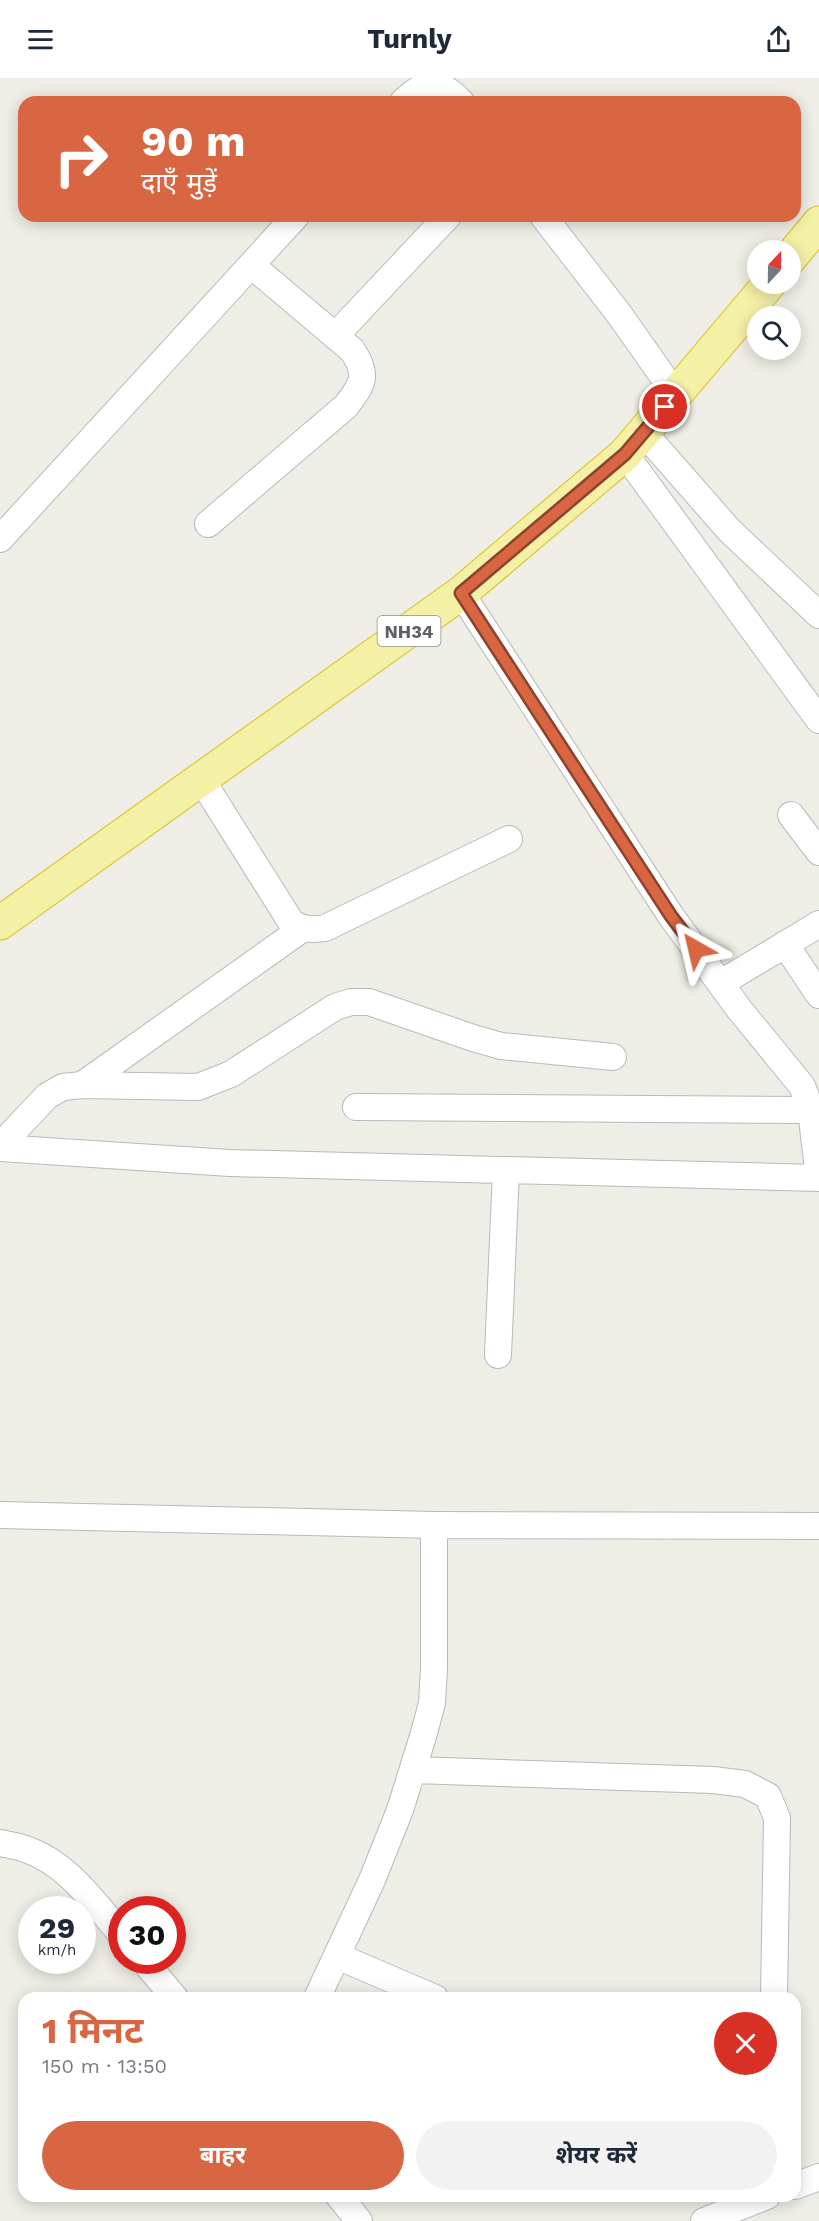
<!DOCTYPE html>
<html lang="hi">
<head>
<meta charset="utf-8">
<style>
	body { margin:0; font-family:"Work Sans","Noto Sans Devanagari",sans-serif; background:#f2f2f3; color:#1f2937; height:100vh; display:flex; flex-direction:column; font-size:22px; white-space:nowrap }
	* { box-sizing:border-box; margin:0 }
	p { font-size:20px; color:#747a83 }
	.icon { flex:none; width:33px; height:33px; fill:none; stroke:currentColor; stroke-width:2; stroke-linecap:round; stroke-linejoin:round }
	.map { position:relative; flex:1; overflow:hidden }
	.side { position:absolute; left:18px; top:1914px; width:783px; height:210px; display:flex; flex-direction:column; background:#fff; border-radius:18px; box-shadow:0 3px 15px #0003 }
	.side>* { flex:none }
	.top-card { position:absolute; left:18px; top:18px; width:783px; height:126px; border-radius:18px; box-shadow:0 3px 15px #0003; background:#d86642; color:#fff; overflow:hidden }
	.needle { width:39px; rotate:22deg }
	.fabs { position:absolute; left:747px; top:162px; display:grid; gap:12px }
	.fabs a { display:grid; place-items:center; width:54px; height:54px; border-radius:50%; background:#fff; box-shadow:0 3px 15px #0003; font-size:30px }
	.speed { position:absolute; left:18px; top:1818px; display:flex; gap:12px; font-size:30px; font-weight:700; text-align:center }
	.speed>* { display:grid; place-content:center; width:78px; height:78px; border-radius:50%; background:#fff; box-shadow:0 3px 15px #0003; line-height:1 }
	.speed small { font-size:15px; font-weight:400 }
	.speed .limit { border:9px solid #d22; background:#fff; color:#111 }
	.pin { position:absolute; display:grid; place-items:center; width:51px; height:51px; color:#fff; margin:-26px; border:3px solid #fff; border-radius:50%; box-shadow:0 2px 6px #0007 }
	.me { position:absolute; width:66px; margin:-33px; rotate:323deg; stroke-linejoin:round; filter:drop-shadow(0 0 4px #0008) }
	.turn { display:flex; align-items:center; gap:21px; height:126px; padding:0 24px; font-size:27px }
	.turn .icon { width:78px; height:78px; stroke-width:2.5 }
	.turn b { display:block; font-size:42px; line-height:51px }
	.round { display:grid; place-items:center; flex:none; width:63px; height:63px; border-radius:32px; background:#f2f2f3 }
	.head { display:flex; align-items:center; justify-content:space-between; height:102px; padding:0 24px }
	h1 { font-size:36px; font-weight:700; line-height:45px; color:#d86642 }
	.primary-button { display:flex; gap:12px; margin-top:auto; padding:12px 24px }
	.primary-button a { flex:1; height:69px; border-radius:36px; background:#d86642; color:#fff; font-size:24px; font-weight:700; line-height:69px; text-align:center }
	.primary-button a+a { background:#f2f2f3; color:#1f2937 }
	header { display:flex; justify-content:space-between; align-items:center; height:78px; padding:0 24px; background:#fff; font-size:27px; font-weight:700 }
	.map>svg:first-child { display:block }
</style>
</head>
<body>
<header><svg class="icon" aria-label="menu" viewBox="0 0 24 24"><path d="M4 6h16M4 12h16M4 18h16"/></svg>Turnly<svg class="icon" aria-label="share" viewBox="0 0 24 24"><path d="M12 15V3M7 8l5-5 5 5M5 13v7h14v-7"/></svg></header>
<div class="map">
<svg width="819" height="2143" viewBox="0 0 819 2143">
	<rect width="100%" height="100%" fill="#eeeee6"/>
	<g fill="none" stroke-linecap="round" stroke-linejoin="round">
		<g stroke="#b8b9be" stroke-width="28">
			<path id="minor" d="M403,24C424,3 440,1 461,24
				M543,138L619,236L676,317
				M335,258L448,138
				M644,355L729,452L819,537
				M625,376L819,642
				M208,446L346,328C363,306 369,297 352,272L251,187
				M0,461L296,138
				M461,515L671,838L739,931L802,1008L811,1032L819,1100
				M201,701L291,844C303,852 311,852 325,850L509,761
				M791,737L819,774
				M785,866L819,917
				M721,905L819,846
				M82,1007L302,851
				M356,1029L811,1032
				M0,1068L47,1018L63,1009L82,1007L198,1009L231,996L335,929L351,924H369L473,960L501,968L613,979
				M0,1070L230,1085L819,1100
				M498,1277L506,1092
				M0,1437L434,1447L819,1448
				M414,1692L713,1702L745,1706L768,1718L777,1740L774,1920
				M0,1765C9,1767 19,1768 28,1772C68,1786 95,1826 122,1857
				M337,1878L435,1920
				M143,1882L175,1920
				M317,1920L372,1802L400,1732L424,1655L432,1625L434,1591V1447
				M795,2108L819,2099
				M339,2118L359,2143
				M704,2143L767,2118"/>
		</g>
		<g stroke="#dcbf18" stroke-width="35">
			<path id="trunk" d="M790,180L819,145
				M0,845L461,515L625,376L769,206"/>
		</g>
		<use href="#minor" stroke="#fff" stroke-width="26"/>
		<use href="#trunk" stroke="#f4f0a6" stroke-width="33"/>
	</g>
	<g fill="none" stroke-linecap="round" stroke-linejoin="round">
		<g stroke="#8c422b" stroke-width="15">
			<path id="route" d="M665,329L625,376L461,515L671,838L696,871"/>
		</g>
		<use href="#route" stroke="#d86642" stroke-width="10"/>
	</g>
	<g text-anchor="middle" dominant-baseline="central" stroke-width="4.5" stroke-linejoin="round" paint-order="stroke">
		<rect fill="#fff" stroke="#8e8f93" stroke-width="1.5" x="377.5" y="538" width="63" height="30" rx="4.5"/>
		<g font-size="18" font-weight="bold" fill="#5d5f65">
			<text x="409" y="553">NH34</text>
		</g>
	</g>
</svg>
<div class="fabs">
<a><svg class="needle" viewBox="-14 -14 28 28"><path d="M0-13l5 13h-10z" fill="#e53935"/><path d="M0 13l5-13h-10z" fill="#747a83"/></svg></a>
<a><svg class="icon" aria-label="search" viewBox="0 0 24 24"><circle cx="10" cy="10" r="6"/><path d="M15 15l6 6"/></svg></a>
</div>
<div class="speed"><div>29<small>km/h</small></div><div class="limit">30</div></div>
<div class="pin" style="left:665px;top:329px;background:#d93025"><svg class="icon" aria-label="arrive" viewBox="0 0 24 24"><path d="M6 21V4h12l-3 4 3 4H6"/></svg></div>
<svg class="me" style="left:696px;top:871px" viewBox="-20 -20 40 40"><path d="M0-17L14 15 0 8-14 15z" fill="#d86642" stroke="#fff" stroke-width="4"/></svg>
<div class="top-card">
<div class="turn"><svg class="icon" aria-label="right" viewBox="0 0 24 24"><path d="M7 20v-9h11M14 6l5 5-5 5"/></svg><div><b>90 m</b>दाएँ मुड़ें</div></div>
</div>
<section class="side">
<div class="head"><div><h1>1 मिनट</h1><p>150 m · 13:50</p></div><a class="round" style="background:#d93025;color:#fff"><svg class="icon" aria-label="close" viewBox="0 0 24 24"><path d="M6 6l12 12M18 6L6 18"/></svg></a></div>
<div class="primary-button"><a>बाहर</a><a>शेयर करें</a></div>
</section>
</div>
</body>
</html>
